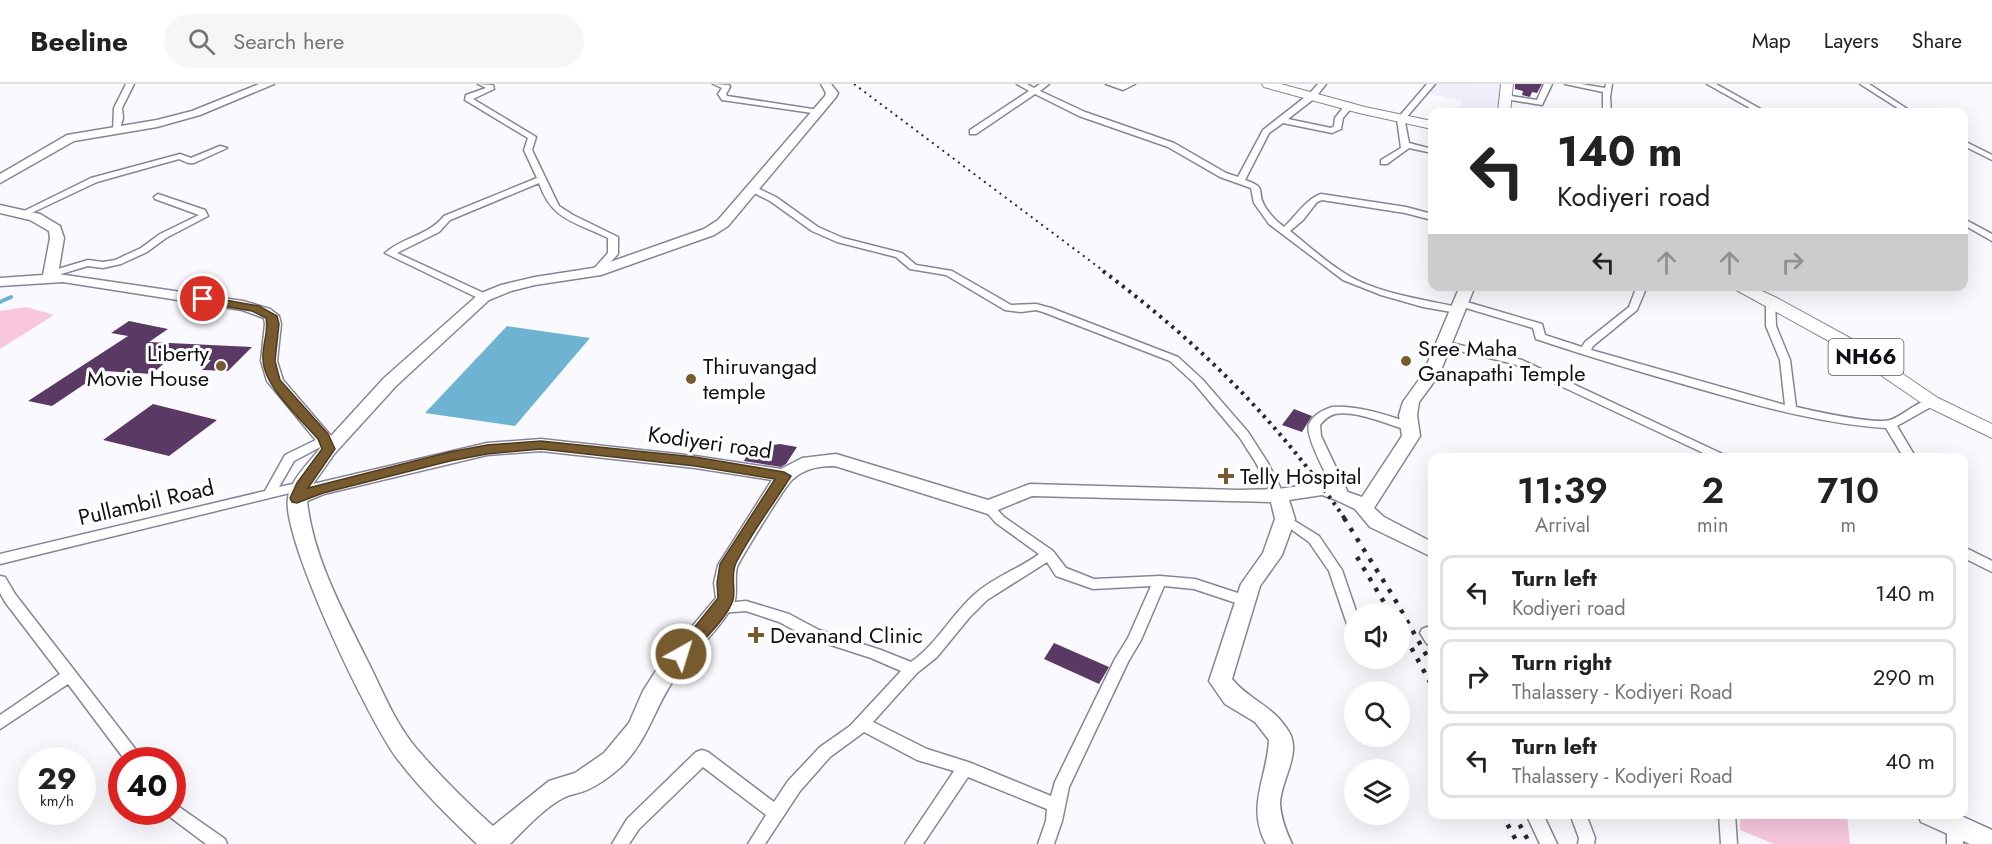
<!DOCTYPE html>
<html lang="en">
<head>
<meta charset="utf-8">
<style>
	body { margin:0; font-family:Jost,sans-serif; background:#f6f6f6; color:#222; height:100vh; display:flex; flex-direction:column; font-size:22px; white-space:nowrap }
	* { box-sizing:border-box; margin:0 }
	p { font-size:20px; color:#767676 }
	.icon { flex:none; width:33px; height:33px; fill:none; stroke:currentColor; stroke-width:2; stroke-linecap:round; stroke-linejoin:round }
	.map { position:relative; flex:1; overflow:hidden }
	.details { position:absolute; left:1428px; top:369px; width:540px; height:366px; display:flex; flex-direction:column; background:#fff; border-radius:12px; box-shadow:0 6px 24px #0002 }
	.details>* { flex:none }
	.top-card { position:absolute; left:1428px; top:24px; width:540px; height:183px; border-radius:12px; box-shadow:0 6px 24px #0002; background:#fff; color:#222; overflow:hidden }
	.fabs { position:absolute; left:1344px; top:519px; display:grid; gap:12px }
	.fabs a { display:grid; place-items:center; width:66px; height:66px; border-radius:50%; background:#fff; box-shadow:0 6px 24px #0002; font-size:30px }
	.speed { position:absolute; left:18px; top:663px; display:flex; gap:12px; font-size:30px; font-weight:700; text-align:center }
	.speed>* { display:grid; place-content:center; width:78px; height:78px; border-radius:50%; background:#fff; box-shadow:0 6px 24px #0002; line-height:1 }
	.speed small { font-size:15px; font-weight:400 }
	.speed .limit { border:9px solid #d22; background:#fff; color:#111 }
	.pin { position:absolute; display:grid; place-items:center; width:51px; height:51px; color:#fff; margin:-26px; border:3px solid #fff; border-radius:50%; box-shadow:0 2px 6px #0007 }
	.me { position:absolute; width:66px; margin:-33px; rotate:39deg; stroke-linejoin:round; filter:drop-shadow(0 0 4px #0008) }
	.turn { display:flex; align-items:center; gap:21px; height:126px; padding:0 30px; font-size:27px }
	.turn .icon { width:78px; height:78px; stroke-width:2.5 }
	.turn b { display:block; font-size:42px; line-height:51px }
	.lanes { display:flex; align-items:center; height:57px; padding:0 30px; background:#0003; justify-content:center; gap:30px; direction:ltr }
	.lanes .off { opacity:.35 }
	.eta { display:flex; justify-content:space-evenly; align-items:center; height:102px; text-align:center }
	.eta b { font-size:36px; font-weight:600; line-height:42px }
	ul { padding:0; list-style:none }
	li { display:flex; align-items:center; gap:18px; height:75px; margin:0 12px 9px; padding:0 18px; border:3px solid #e0e0e0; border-radius:12px }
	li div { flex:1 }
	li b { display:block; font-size:22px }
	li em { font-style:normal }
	header { display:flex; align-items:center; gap:36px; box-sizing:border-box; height:84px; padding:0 30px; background:#fff; border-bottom:2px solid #e0e0e0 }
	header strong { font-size:28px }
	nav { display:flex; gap:33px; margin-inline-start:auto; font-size:21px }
	.search { width:420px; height:54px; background:#f6f6f6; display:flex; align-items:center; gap:15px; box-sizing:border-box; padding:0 21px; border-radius:33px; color:#767676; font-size:22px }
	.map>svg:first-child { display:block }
</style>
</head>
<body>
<header>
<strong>Beeline</strong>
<div class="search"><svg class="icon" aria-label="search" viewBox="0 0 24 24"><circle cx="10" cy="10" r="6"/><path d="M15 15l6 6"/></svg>Search here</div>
<nav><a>Map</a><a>Layers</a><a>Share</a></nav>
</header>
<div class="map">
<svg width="1992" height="760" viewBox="0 0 1992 760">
	<rect width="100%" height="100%" fill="#fafafe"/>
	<path fill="#f0effb" d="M1433,0L1504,1L1500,28H1457L1463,17L1426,9Z"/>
	<path fill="#f8c7de" d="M26,223L54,231L0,265V227Z
		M1740,731H1847L1850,760H1774L1740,746Z"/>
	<path fill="#6eb3d2" d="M507,242L590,254L515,342L425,329Z"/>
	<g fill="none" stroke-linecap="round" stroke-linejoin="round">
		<path stroke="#6eb3d2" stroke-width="4" d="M0,218L11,213"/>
	</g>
	<path fill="#5b3965" d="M1515,0H1542L1537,9L1532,8L1530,13L1522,11L1523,7L1515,5Z
		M129,237L168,245L149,258L252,263L228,287L202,286L211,276L170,274L152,290L104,287L52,322L28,317L128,252L111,249Z
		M153,320L217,336L169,372L103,356Z
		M1294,325L1312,332L1302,348L1282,341Z
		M780,360L797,363L786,380L781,383L744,377L751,364Z
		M1054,559L1109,583L1099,600L1044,575Z"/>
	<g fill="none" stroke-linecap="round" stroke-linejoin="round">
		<g stroke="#868598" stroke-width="3">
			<path id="street" d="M126,0H134L122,24L123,34L120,45L113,47L114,24Z
				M478,0L493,1L494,5L473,15L536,53L532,66L559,122L573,131L618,153V170L599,190L596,191L591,188L608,169V154C576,138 552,137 539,99L450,136L439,148L397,169L488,211V215H480L385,169C403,153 428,152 444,132L537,94L524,66L528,54L465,16L466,11L486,4Z
				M713,0L729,1L730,3L726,10L727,12L819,26L823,28L819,30L722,16L718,10L722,4Z
				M1017,0H1027L1034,4L1040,0H1049L1040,7L1085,28L1174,59L1226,89L1238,93L1263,46L1309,10L1318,0H1326L1315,14L1288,35L1331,44L1334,42L1335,34L1346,20H1352L1353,22L1343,34L1341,45L1332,49L1283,39L1269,49L1245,96C1268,104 1256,106 1264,121C1269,130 1276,137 1284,143C1296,132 1306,115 1321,110L1406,123L1432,130V136L1405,129L1322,116L1317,118L1303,136L1290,147C1309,162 1328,180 1349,192C1383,211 1424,215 1461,224L1462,226L1457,229L1423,223L1381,211L1343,196L1269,140L1254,119L1251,104L1220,93L1168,63L1079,32L1035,10L976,50H970V46L1029,7Z
				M1106,0H1135L1123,6Z
				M1427,0H1435L1405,35V38L1409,59L1432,65V69L1409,64L1387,80H1381V76L1401,64L1397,35Z
				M1544,0H1552L1542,21L1505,15L1501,13L1505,11L1537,16Z
				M1565,0H1581L1605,4L1606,0H1612L1610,13L1611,28H1603V8Z
				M1707,0H1716L1766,28H1757Z
				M1860,0H1869L1912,28H1904Z
				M1964,57L1992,71V76L1964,62Z
				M220,62L227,64L194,79H188L179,75L97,98L25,132L22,133L18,130L91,94L180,70L191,74Z
				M753,102L776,113L818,143L843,154L902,169L916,181L952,187L1011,221L1036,220L1051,224L1178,273L1202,295L1248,348L1268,379L1284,411L1278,415L1274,414L1256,379L1240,354L1194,299L1170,277L1043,228L1036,226L1021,228L1005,226L946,191L910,185L896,173L837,158L812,147L770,117L750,107L749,105Z
				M158,110L205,126L208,132L166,154L147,168L121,180L103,184L88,182L51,193L48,192V188L88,176L103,178L115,176L141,164L160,150L199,131L155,115L154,113Z
				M1964,135L1992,150V157L1964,141Z
				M1637,202H1647L1637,226L1593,262L1591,266L1785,321L1780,276L1766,242V217L1767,215H1775L1776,242L1790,276L1796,323C1814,327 1875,341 1890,336C1904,332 1920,313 1936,316L1938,318L1936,320L1897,342L1916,374H1904L1886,344C1825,340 1766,324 1707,307C1650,291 1593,274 1536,255L1533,244L1456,221L1455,219L1460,216L1542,240L1545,251L1582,263L1585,258L1629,223Z
				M1443,257L1522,276L1731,374H1714L1514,280L1439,262L1438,260Z
				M1332,323C1359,321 1389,332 1414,340L1416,343L1410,347C1389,341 1356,326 1335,330C1328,332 1324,336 1320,341L1321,352L1349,411L1343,415L1337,411C1330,398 1304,352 1309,340C1313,331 1323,326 1332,323Z
				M324,352L328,353L330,356L328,359L294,377L279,403L302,398L306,399L308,402L306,405L0,480V470L265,407L285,371Z
				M988,419L992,420L1004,433L1053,467L1066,484L1094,495L1160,492L1195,495L1250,513L1252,517L1250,521L1245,522L1194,505L1164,502L1141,556L1128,578L1069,703L1062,737L1054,760H1038L1046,737L1047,725L968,693L923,760H905L954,687L917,676L864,648L830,673L800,707L765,760H748L766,731L703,683L639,745L629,760H612L627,735L696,668L702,666L708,668L774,718L788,697L820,663L850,642L901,587L871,574L809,554L779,538L746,527L720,529L715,528L713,524L715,520L746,517L789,530L819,546L881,566L911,578C937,560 951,531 975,510C994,493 1019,485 1039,470L996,439L982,423ZM1047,478L1056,492L1093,505L1151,502L1128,554L1115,575L1055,698L1051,712L971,679L927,665L873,638L917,589L937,573L969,534L987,516Z
				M1285,431L1319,452L1342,486L1357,530H1354V545L1349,544L1347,540L1329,487L1309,458L1281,438L1279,435L1281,432Z
				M1964,463L1992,477V488L1964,474Z
				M0,492L5,493L15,510L140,671L142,676H125L68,600L0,645V631L60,590L5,518L0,509Z
				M1427,543L1432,546V562L1427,560L1420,549L1422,545Z
				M172,718L225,755L227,760H206L166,730L165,728H172Z
				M1526,730H1543L1557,760H1540Z
				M1570,730H1586L1595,754L1594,760H1578L1579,754Z
				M1719,730H1735L1737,760H1721Z
				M1955,733L1961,736L1963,741V760H1947V741L1949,736Z"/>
		</g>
		<g stroke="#868598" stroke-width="3">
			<path id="secondary" d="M259,0H274L200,31L157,43L74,57L0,99V90L67,51L157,36L192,27Z
				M821,0H831L838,9L836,13L728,142L714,151L601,191L535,201L511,207L489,216L396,302L335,369L313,400L487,359L541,355L695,372L781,385L802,374L836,370L988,416L1030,400L1238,406L1278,405L1322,399L1362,413L1402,352L1399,331L1403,318L1423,290L1460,202H1475L1439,291L1419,318L1417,331L1420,352L1374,424L1384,433L1432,458V473L1370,443L1355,425L1336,416L1322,411L1289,416L1295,435L1282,471L1260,502L1232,595C1250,617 1273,621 1289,648C1302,669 1280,698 1280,720C1281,735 1286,747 1292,760H1266C1246,722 1267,695 1269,656L1255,638L1225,620L1209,597L1241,500L1263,469L1275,435L1271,418L1032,412L988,430L835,382C819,382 806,384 793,395C786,400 741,474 737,483C734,494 738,511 734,519C719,547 693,568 675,594C654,624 649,655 621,683C612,691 598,701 587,706C580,709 572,710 565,713C545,723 526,744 510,760H477C450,734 422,707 399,677C371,642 281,454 288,414C290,396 310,378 320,364L319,360L267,297L261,277L265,240L264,234L242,226L63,198L0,202V194L43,191L50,154L49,147L30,136L0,129V121L40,130L60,142L64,154L58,190L243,217L270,225L279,232L281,240L277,277L283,296L331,352L384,294L479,210L501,201L535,193L593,184L704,145L718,136L825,12L826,9ZM541,367L695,384L772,396L718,481L714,499L716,514L659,582L643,607L629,639L604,669L575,689L549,697L493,742C466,718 440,692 416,664C395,639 383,608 369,580C344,529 313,474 307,417L324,410L487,371Z
				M1918,730H1957L1992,746V760H1970L1921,738Z"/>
		</g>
		<g stroke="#868598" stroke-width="2">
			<path id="primary" d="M1262,0H1281L1365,23L1432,37V45L1359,29L1264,3Z
				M1501,0H1513L1510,28H1498Z
				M1729,202H1751L1777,214L1850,254L1938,314L1992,340V354L1926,322L1838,262Z"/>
		</g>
		<use href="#street" fill="#fff" fill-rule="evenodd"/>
		<use href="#secondary" fill="#fff" fill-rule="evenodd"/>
		<use href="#primary" fill="#fff" fill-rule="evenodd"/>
		<path stroke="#28272e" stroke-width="2" stroke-dasharray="2 4.5" stroke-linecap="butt" d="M854,0L1105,188"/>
		<path stroke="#28272e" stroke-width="4" stroke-dasharray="3 5" stroke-linecap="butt" d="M1103,187C1199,259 1277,336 1345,435"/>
		<path stroke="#28272e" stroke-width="4.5" stroke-dasharray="4 8" stroke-linecap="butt" d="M1344,434L1393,512L1432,581
			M1357,473L1391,530
			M1400,543L1432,602
			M1502,730L1518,760
			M1514,730L1530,760"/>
	</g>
	<path fill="#775b2e" stroke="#4d3b1e" stroke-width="1.5" d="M203,212L259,222L277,232L279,240L275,277L280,296L328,350L335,365L308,404L450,368L487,361L541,357L695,373L784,388L791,392C773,421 751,449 736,479C730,492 736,505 733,516C727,535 700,559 687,574L681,576L676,574L673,570L718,514L717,499L720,480L775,395L695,382L541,365L487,370L450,377L323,409L297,419L292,418L290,414L297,399L322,365L318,355C301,335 263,302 263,275C262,261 269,247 266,234L252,227L199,218V213Z"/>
	<g fill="#775b2e" stroke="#fff" stroke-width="2">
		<circle cx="1406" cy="277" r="6"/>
		<circle cx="221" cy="282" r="6"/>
		<circle cx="691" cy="295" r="6"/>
		<path d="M1223 383h6v6h6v6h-6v6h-6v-6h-6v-6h6z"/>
		<path d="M753 542h6v6h6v6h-6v6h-6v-6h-6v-6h6z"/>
	</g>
	<g text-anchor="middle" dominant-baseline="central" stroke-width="6" stroke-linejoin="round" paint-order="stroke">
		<rect fill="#fff" stroke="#58575c" stroke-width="1.5" x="1828.5" y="255" width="75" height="36" rx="4.5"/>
		<g font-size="21" font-weight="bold" fill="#100f16">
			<text x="1866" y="273">NH66</text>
		</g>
		<g font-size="22" fill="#100f16" stroke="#fff" text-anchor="start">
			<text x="1418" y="264">Sree Maha<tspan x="1418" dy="25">Ganapathi Temple</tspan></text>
			<text x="209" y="269" text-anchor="end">Liberty<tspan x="209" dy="25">Movie House</tspan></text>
			<text x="703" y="282">Thiruvangad<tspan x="703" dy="25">temple</tspan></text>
			<text x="1240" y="392">Telly Hospital</text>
			<text x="770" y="551">Devanand Clinic</text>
		</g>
		<g font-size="22" fill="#100f16" stroke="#fff">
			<text transform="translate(710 358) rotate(8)">Kodiyeri road</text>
			<text transform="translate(146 418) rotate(-13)">Pullambil Road</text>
		</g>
	</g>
</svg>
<div class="fabs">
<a><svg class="icon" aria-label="sound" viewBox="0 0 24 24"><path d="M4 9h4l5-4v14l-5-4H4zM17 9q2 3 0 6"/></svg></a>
<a><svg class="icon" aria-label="search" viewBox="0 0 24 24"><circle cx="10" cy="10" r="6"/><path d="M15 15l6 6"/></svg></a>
<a><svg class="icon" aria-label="layers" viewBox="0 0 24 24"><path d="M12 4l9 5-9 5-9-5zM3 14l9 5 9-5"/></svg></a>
</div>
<div class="speed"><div>29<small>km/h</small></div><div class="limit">40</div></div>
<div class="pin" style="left:203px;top:215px;background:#d93025"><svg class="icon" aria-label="arrive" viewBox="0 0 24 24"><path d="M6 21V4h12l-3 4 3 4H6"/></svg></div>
<svg class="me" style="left:681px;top:570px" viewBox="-20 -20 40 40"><circle r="17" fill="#775b2e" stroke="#fff" stroke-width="3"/><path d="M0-11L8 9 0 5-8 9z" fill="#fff"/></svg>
<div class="top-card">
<div class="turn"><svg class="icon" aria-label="left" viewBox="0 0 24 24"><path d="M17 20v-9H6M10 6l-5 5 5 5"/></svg><div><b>140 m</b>Kodiyeri road</div></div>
<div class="lanes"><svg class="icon" aria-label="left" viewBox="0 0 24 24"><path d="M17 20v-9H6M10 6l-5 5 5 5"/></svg><svg class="icon off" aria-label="ahead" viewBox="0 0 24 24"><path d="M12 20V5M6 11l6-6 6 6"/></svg><svg class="icon off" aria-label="ahead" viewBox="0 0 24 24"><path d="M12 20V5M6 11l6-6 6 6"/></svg><svg class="icon off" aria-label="right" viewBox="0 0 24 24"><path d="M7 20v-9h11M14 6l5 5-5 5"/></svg></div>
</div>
<section class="details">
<div class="eta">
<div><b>11:39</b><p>Arrival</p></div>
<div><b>2</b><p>min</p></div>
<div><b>710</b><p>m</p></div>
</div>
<ul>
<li><svg class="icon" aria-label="left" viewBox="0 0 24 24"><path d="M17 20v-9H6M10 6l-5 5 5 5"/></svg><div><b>Turn left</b><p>Kodiyeri road</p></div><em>140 m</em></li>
<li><svg class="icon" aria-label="right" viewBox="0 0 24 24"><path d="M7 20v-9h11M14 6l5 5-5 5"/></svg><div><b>Turn right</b><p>Thalassery - Kodiyeri Road</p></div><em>290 m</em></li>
<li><svg class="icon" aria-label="left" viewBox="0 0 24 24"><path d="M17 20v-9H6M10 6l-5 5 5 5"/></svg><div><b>Turn left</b><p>Thalassery - Kodiyeri Road</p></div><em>40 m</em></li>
</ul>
</section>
</div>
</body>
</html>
